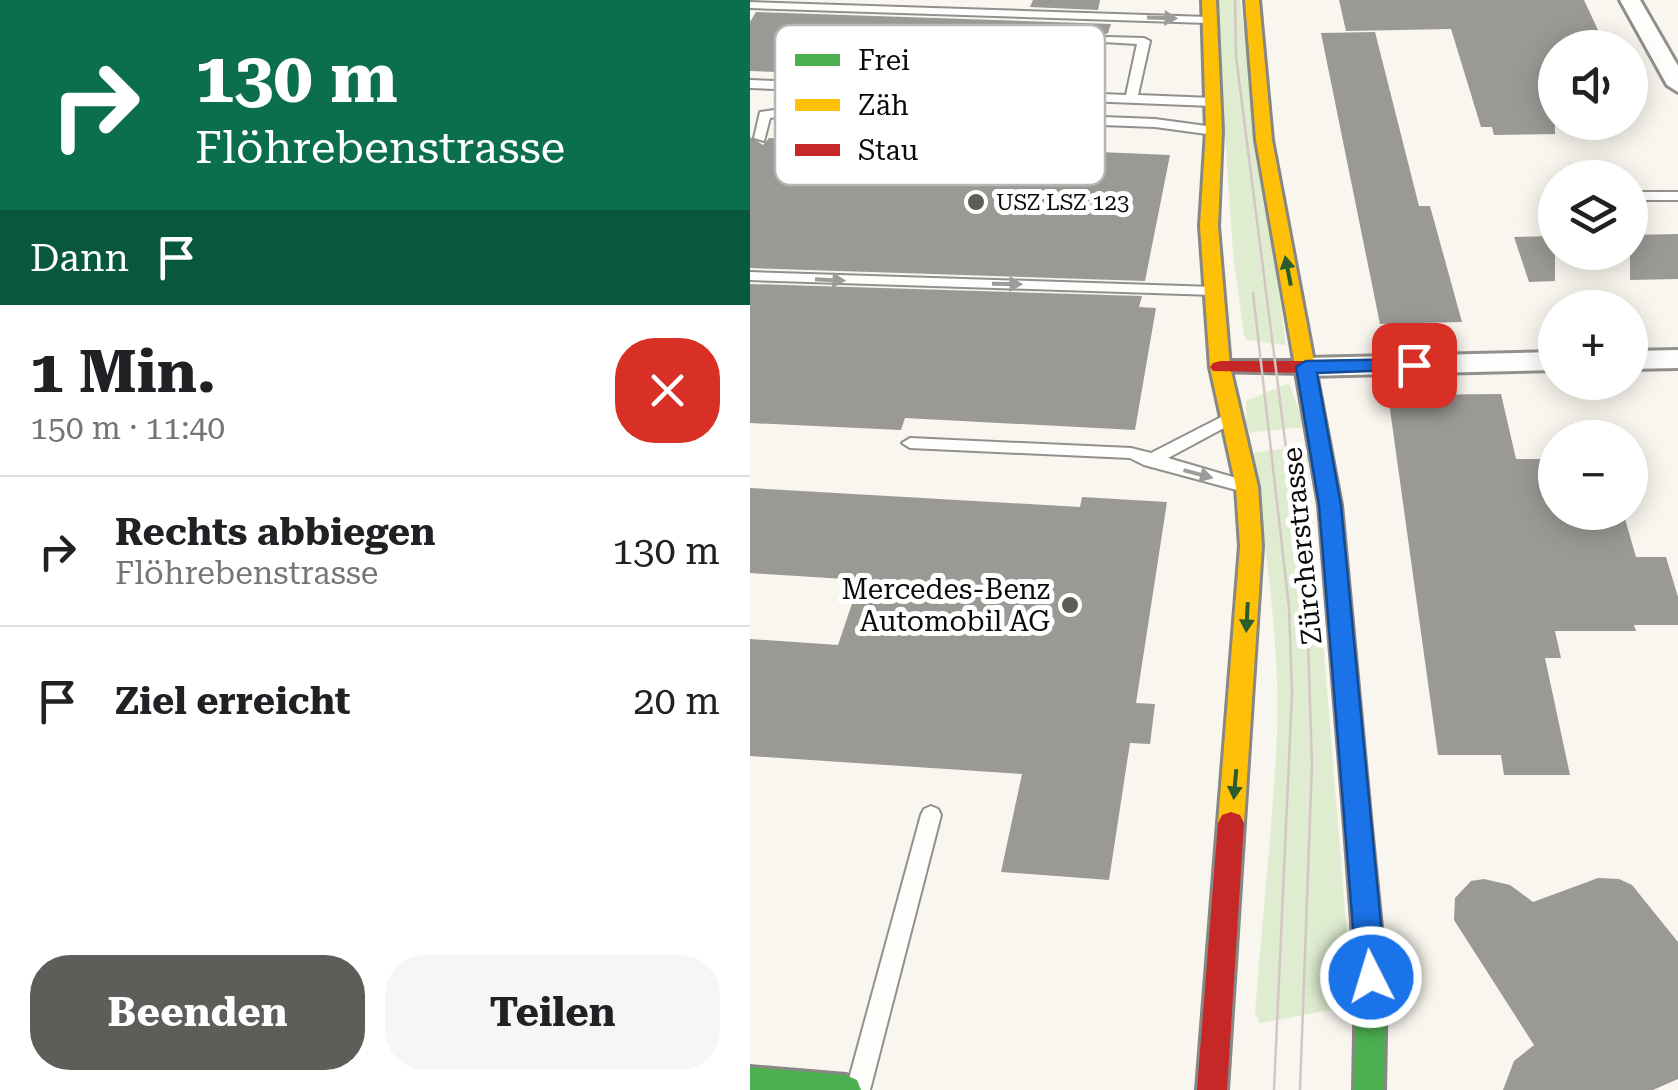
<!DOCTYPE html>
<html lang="de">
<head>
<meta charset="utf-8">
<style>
	body { margin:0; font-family:"Roboto Serif",serif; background:#f6f6f6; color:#202124; height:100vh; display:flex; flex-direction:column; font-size:38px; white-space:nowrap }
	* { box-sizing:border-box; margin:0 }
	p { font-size:32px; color:#757577 }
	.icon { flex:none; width:55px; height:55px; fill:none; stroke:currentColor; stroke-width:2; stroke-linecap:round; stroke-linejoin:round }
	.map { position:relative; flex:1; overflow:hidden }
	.side { display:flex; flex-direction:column; background:#fff; width:750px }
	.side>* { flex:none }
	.banner { background:#0b6e4f; color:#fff; overflow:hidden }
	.tools { position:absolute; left:788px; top:30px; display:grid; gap:20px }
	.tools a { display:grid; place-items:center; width:110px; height:110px; border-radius:50%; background:#fff; box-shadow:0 5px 25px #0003; font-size:50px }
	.pin { position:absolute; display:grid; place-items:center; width:85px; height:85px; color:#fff; margin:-42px; border-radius:20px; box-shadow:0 5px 15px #0006 }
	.me { position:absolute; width:110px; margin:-55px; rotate:355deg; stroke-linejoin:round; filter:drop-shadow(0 0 8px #0008) }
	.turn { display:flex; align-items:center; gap:35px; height:210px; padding:0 30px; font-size:45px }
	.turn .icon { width:130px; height:130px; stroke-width:2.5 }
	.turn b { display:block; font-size:70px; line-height:85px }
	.then { display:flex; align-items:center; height:95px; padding:0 30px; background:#0003; gap:20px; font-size:38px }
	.round { display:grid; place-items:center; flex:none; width:105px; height:105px; border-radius:40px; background:#f6f6f6 }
	.head { display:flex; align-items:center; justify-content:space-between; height:170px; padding:0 30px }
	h1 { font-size:60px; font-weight:700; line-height:75px }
	.cta { display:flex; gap:20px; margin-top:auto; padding:20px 30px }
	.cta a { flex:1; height:115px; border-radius:40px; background:#5d5d5a; color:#fff; font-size:40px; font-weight:700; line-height:115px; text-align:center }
	.cta a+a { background:#f6f6f6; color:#202124 }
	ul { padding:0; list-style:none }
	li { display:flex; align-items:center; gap:30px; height:150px; padding:0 30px; border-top:2px solid #e0e0e0 }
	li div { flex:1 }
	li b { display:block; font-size:38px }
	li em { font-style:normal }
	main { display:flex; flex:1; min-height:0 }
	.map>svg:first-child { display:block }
</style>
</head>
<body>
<main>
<section class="side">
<div class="banner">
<div class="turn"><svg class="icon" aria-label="right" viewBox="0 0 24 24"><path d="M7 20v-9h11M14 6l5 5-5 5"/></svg><div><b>130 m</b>Flöhrebenstrasse</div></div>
<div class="then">Dann<svg class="icon" aria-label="arrive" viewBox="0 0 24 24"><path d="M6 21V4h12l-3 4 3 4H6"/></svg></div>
</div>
<div class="head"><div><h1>1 Min.</h1><p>150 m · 11:40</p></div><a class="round" style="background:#d93025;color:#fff"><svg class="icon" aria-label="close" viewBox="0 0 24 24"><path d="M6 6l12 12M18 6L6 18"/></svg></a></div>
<ul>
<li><svg class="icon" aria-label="right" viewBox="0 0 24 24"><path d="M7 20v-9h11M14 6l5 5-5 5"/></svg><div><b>Rechts abbiegen</b><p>Flöhrebenstrasse</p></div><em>130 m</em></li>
<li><svg class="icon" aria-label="arrive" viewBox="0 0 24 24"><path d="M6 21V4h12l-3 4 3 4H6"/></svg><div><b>Ziel erreicht</b></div><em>20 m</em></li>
</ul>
<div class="cta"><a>Beenden</a><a>Teilen</a></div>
</section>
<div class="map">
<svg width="928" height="1090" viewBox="0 0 928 1090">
	<rect width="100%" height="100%" fill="#f8f6ee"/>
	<path fill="#dfecd0" d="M466,0H490L536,345L497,340L494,336L483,252Z
		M539,383L555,427L496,433V401Z
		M557,445L602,996L591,1008L510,1023L505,1013C512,920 523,826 527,733C530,639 515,545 502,453Z"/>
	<path fill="#9b9994" d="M283,0H350L348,10L280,7Z
		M589,0H834L854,43H849L851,48H805V134L744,135L742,127H731L701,29L596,31Z
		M6,12L361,24L358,33L349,38L350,45L355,46L345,83L0,71V22Z
		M625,32L669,206H680L712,322L630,324L571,33Z
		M0,137L13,145L19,138L420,155L395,281L0,268Z
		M928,234V279L880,280V235Z
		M805,236V281L779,282L764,237Z
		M0,284L392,296L389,307L406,308L385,430L155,418L151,430L0,423Z
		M751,394L766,459H805V512H873L886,557H916L928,597V625H884L886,631H805L811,658H795L820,775H754L751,755H688L638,395Z
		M0,488L330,507L332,497L417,502L386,703L405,704L400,744L380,743L359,880L251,872L272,774L0,756V639L88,645L110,580L0,573Z
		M848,878L869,879L882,885L928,942V1079L903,1090H753L764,1061L784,1045L704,920L705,898L721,881L734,879L760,885L783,902Z"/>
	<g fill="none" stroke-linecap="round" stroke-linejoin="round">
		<g stroke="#91908d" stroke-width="4">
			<path id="lane" d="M0,2L458,17L464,20L458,23L0,8Z
				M357,37L394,38L400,41L388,95L462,98L468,102L462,106L0,88V80L376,95L387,44L353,42V38Z
				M53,106L405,119L464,127L470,131L464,135L405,127L53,114L20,118L14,141L4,138L10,112Z
				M880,192H928V200H880Z
				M0,272L464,287L471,291L464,295L0,280Z
				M481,412L489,417L487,421L418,458L500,482L502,486L500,490L494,492L394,465L380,458L160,448L152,443L160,438L381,448L401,453Z
				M181,806L188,809L191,815L120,1090H96L171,815L174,809Z"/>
		</g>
		<g stroke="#91908d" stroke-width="6">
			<path id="street" d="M870,0H890L928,66V92L917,85Z
				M928,350V368L880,369V351Z
				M805,352V370L556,376L546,373L542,367L546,361L556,358Z"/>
		</g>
		<g stroke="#888783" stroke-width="6">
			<path id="fast" d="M608,816L617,819L621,827L636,977L634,1090H604L606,977L595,827L599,819Z
				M0,1067L96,1075L107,1080L111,1090H0Z"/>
		</g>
		<g stroke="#888783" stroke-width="6">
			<path id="slow" d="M452,0H466L472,131L468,226L480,367L508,487L512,546L494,823L490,831L481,834L472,831L468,823L490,546L486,487L460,367L450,226L456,131Z
				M495,0H509L522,140L591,505L621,827L617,835L608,838L599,835L595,827L569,505L506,140Z"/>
		</g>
		<g stroke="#888783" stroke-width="6">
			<path id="jam" d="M470,361H556L566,367L556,373L463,371L460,367L463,363Z
				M481,812L490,815L494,823L477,1090H447L468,823L472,815Z"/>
		</g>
		<use href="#lane" fill="#fefefc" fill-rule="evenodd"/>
		<use href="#street" fill="#fefefc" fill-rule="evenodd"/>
		<use href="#fast" fill="#4caf50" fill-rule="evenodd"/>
		<use href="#slow" fill="#ffc107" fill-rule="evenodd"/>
		<use href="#jam" fill="#c62828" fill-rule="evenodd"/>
		<path stroke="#d4c6c4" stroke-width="2.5" d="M485,0L486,56L557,613L562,763L550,1090
			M503,293L539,607L542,693L524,1090"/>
	</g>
	<defs><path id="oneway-solid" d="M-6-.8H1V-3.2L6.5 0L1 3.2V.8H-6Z" transform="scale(2.5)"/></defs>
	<g fill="#9c9c9b">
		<use href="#oneway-solid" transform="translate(412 18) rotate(2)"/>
		<use href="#oneway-solid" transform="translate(80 280) rotate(3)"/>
		<use href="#oneway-solid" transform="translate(257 284) rotate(1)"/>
		<use href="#oneway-solid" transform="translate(448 474) rotate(15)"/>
	</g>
	<g fill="#2b5c2d">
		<use href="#oneway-solid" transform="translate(538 271) rotate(-101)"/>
		<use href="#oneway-solid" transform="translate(497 617) rotate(93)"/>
		<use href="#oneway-solid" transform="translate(485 784) rotate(95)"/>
	</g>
	<path fill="#1a73e8" stroke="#114b97" stroke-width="2.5" d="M664,359L672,360V369L567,373L591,505L636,977L632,987L621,990L611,987L607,977L569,505L546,367L556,361Z"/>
	<g fill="#5d5d5a" stroke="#fff" stroke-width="4">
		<circle cx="226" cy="202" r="10"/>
		<circle cx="320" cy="605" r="10"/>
	</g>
	<g text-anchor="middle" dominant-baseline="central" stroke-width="10" stroke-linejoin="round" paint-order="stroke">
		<g font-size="22" fill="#0a0a0a" stroke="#fff" text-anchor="start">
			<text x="246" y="202">USZ LSZ 123</text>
		</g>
		<g font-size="28" fill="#0a0a0a" stroke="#fff">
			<text transform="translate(552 546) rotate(-96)">Zürcherstrasse</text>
		</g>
		<g font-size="28" fill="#0a0a0a" stroke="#fff" text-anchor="end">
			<text x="300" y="589">Mercedes-Benz<tspan x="300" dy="32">Automobil AG</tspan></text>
		</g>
	</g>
	<rect x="25" y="25" width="330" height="160" rx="15" fill="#fff" stroke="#b6b6b6" stroke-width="2.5"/>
	<rect x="45" y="54" width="45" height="12" fill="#4caf50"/>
	<rect x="45" y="99" width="45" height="12" fill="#ffc107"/>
	<rect x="45" y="144" width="45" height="12" fill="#c62828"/>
	<g font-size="28" fill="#0a0a0a">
		<text x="108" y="70">Frei</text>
		<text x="108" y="115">Zäh</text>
		<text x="108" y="160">Stau</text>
	</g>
</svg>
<div class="tools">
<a><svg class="icon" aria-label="sound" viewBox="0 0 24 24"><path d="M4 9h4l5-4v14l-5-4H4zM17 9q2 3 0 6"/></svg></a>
<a><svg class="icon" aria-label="layers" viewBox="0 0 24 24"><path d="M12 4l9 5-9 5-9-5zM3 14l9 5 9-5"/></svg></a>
<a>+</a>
<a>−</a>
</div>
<div class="pin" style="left:664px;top:365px;background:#d93025"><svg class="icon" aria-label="arrive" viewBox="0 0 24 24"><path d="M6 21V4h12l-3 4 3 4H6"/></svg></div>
<svg class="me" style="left:621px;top:977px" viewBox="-20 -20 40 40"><circle r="17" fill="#1a73e8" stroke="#fff" stroke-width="3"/><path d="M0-11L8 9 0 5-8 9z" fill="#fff"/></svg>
</div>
</main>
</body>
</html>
